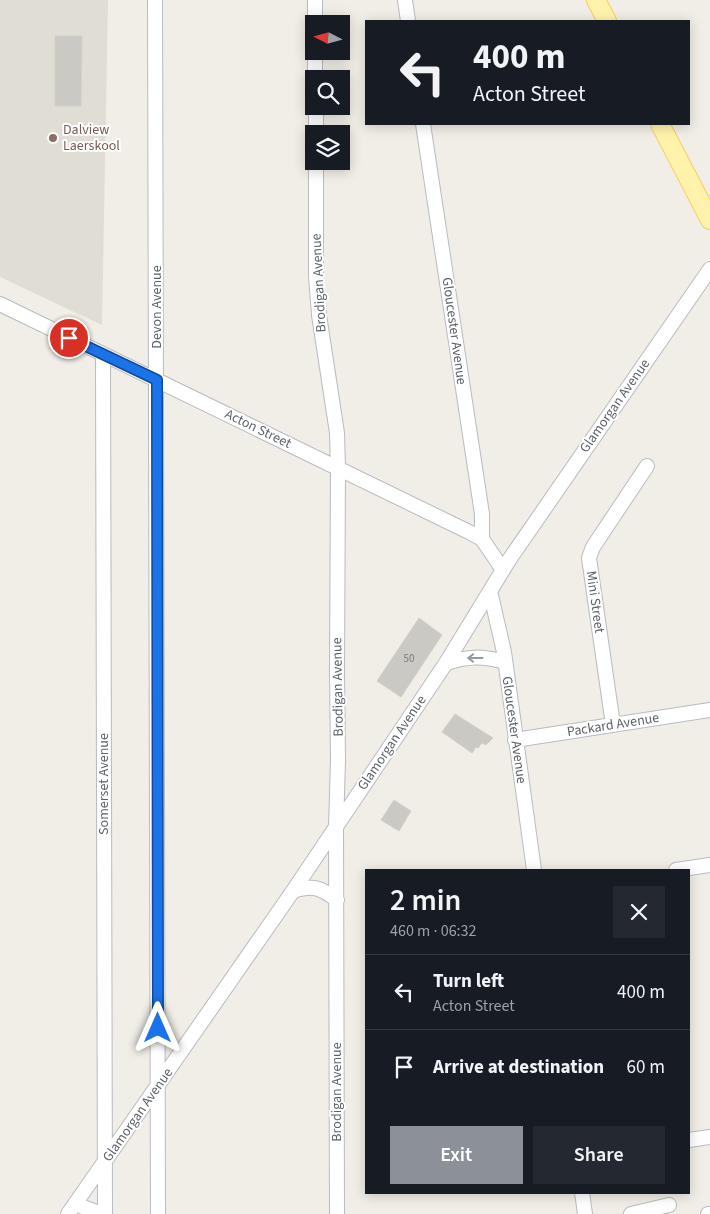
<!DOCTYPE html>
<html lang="en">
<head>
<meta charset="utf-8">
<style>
	body { margin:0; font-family:"Source Sans 3",sans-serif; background:#242831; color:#f1f3f6; height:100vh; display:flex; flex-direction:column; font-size:19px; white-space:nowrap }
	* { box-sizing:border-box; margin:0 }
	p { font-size:16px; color:#9ea1a6 }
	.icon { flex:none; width:28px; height:28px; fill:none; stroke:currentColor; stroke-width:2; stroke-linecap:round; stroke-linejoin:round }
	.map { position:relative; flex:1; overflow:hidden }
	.details { position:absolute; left:365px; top:869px; width:325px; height:325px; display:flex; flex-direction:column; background:#171b24; border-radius:0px; box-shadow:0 2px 12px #0003 }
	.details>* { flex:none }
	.hud { position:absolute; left:365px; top:20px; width:325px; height:105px; border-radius:0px; box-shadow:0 2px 12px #0003; background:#171b24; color:#f1f3f6; overflow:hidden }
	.needle { width:32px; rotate:276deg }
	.tools { position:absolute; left:305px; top:15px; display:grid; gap:10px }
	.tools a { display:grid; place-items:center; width:45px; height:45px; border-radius:0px; background:#171b24; box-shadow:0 2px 12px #0003; font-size:25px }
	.pin { position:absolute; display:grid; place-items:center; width:42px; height:42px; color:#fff; margin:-21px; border:2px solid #fff; border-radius:50%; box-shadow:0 1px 5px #0007 }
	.me { position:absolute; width:55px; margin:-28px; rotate:0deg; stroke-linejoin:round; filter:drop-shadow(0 0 4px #0008) }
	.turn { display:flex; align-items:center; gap:18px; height:105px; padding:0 25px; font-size:22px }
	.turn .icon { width:65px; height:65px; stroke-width:2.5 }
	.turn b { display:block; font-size:35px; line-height:42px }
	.round { display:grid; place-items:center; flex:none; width:52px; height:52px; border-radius:0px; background:#242831 }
	.headline { display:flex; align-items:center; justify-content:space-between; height:85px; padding:0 25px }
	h1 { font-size:30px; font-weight:600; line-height:38px }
	.cta { display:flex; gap:10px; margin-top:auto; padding:10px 25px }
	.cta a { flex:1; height:58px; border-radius:0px; background:#8c9099; color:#fff; font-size:20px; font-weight:600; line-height:58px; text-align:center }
	.cta a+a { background:#242831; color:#f1f3f6 }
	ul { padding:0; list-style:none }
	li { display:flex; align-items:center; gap:15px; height:75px; padding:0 25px; border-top:1px solid #363941 }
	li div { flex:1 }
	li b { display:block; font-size:19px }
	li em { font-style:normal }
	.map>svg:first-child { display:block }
</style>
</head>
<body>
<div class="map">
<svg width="710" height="1214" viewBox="0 0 710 1214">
	<rect width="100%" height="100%" fill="#f0eee6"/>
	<path fill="#e0ddd4" d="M0,0H108L102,325L0,277Z"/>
	<path fill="#cbc9c3" stroke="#d5d0c4" d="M55,36H82L81,106H55Z
		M419,618L442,635L401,697L377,681Z
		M455,714L493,738L486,745L482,743L478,748L476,747L472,753L442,732Z
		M394,800L411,811L399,831L381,820Z"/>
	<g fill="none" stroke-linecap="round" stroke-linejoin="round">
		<g stroke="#b8bbc0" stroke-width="16">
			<path id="minor" d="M155,0L158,1214
				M315,0V24
				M405,0L408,21
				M315,51V79
				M316,106V134
				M423,124L482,514V539
				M316,161V276L319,315L337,433L338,468L337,673L338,760L336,827L337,1214
				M0,304L469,532L482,539L503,570
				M103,355L105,1214
				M490,591L504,652L534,870
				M446,663C469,656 482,656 505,662
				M613,725L589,558L593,547L647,466
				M515,740L710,710
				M676,870L710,865
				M293,891C313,885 320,887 337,900
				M689,1140L710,1137
				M582,1192L585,1214
				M75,1204L102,1214
				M68,1214L293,891L446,663L509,560L710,269
				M631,1214L669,1205
				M708,1214H710"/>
		</g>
		<g stroke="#f7cd58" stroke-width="20">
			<path id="major" d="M596,0L607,21
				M660,124L710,220"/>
		</g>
		<use href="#minor" stroke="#fff" stroke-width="14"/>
		<use href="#major" stroke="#fff3ac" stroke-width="18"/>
	</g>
	<defs><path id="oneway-shaft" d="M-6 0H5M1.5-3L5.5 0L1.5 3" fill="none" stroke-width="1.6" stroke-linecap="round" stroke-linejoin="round" transform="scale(1.25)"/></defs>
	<use stroke="#96999c" href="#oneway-shaft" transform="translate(475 658) rotate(180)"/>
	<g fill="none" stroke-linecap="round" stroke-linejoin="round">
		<g stroke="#114b97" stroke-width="12">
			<path id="route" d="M69,338L157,380L158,1028"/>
		</g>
		<use href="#route" stroke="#1a73e8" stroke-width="9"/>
	</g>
	<circle fill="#8d6e63" stroke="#fff" stroke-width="2" cx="53" cy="138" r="5"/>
	<g text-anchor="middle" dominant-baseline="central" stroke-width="4" stroke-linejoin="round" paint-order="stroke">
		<g font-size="11" fill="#787c7e">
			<text x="409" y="658">50</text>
		</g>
		<g font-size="14" fill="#785e54" stroke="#fff" text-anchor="start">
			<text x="63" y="130">Dalview<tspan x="63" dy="16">Laerskool</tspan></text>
		</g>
		<g font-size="14" fill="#5d6267" stroke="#fff">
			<text transform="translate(319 283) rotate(-93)">Brodigan Avenue</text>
			<text transform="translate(157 307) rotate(-90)">Devon Avenue</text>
			<text transform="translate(454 331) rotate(82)">Gloucester Avenue</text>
			<text transform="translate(615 406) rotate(-55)">Glamorgan Avenue</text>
			<text transform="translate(258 429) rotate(26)">Acton Street</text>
			<text transform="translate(595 602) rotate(82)">Mini Street</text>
			<text transform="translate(338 687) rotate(-91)">Brodigan Avenue</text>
			<text transform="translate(613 725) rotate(-9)">Packard Avenue</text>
			<text transform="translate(514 730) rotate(82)">Gloucester Avenue</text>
			<text transform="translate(392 743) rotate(-56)">Glamorgan Avenue</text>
			<text transform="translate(104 784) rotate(-90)">Somerset Avenue</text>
			<text transform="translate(337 1092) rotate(-90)">Brodigan Avenue</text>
			<text transform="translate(138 1115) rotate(-55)">Glamorgan Avenue</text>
		</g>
	</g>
</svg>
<div class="tools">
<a><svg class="needle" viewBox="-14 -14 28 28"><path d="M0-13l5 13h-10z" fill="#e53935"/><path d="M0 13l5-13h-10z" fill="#9ea1a6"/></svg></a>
<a><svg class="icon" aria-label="search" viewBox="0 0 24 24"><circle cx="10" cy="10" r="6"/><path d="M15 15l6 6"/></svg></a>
<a><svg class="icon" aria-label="layers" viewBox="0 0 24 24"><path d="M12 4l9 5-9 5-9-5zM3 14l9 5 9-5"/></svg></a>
</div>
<div class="pin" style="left:69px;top:338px;background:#d93025"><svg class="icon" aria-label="arrive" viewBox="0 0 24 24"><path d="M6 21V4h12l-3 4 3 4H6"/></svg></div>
<svg class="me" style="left:158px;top:1028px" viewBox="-20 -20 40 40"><path d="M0-17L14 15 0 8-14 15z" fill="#1a73e8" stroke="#fff" stroke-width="4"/></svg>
<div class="hud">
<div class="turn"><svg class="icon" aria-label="left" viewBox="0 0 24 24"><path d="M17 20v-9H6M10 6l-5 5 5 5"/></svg><div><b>400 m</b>Acton Street</div></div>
</div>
<section class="details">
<div class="headline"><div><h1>2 min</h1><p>460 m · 06:32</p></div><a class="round"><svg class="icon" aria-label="close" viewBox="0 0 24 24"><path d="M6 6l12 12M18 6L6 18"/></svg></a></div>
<ul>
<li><svg class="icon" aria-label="left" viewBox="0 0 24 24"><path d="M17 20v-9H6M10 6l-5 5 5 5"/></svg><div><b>Turn left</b><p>Acton Street</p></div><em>400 m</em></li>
<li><svg class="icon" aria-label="arrive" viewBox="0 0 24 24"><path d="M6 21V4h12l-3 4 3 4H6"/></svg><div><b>Arrive at destination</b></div><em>60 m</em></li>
</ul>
<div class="cta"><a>Exit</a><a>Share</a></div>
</section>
</div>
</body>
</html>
